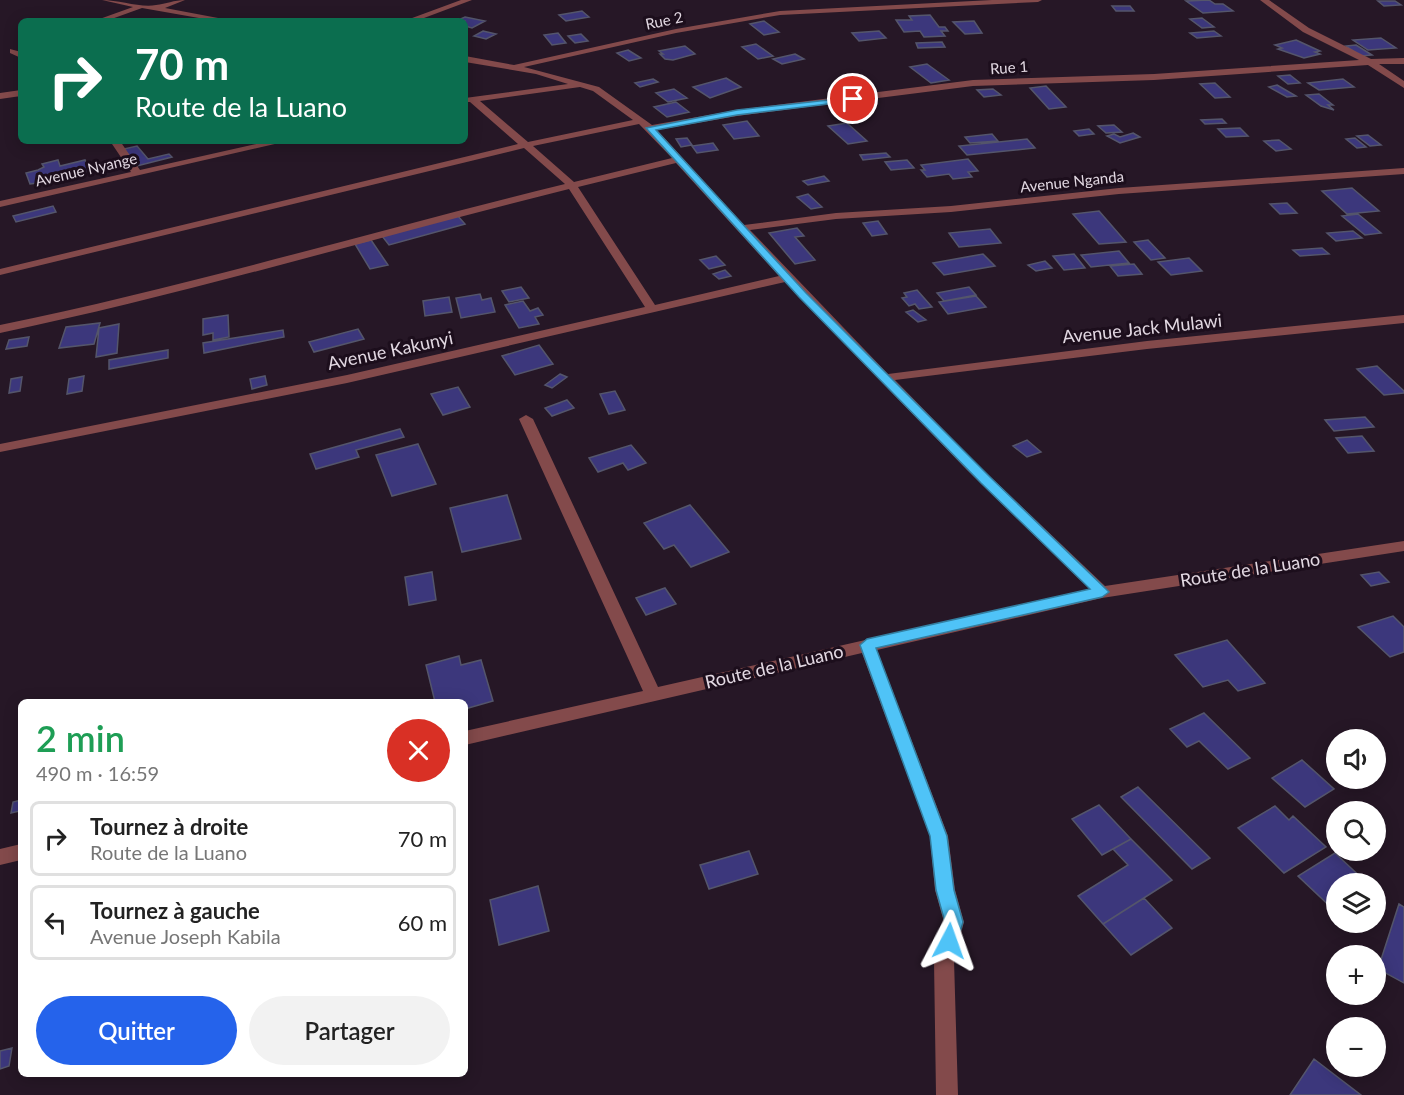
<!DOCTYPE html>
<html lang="fr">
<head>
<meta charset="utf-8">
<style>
	body { margin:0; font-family:Lato,sans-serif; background:#f2f2f2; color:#222; height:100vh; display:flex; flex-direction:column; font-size:22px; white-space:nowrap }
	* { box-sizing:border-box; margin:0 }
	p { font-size:20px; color:#767676 }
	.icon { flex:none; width:33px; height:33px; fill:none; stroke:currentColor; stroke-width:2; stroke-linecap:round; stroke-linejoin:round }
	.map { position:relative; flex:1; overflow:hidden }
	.sheet { position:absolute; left:18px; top:699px; width:450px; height:378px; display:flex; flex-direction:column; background:#fff; border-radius:9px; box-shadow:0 3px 15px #0003 }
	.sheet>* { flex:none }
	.guide { position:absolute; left:18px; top:18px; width:450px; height:126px; border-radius:9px; box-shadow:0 3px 15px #0003; background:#0b6e4f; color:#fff; overflow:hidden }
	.controls { position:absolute; left:1326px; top:729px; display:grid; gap:12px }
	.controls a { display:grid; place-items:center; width:60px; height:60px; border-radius:50%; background:#fff; box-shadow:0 3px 15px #0003; font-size:30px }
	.pin { position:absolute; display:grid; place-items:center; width:51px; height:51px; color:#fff; margin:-26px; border:3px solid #fff; border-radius:50%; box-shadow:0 2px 6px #0007 }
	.me { position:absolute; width:66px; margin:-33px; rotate:4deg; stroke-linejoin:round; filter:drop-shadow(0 0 4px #0008) }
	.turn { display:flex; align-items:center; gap:21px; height:126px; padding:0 18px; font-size:27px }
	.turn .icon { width:78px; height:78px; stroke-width:2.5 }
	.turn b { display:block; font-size:42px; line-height:51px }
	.round { display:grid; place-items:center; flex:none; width:63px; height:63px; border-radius:32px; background:#f2f2f2 }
	.overview { display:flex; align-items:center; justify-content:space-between; height:102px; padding:0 18px }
	h1 { font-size:36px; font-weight:600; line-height:45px; color:#1e9e55 }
	.cta { display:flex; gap:12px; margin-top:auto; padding:12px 18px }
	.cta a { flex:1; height:69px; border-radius:36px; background:#2563eb; color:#fff; font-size:24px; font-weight:600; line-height:69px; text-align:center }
	.cta a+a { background:#f2f2f2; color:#222 }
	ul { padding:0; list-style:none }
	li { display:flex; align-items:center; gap:18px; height:75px; margin:0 12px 9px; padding:0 6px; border:3px solid #e0e0e0; border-radius:9px }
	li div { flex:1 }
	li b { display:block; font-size:22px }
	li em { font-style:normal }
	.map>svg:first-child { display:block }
</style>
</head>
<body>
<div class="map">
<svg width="1404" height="1095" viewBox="0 0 1404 1095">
	<rect width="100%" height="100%" fill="#261726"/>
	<path fill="#3c377c" stroke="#54556b" stroke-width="1.5" d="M1209,0L1215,4H1223L1233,11L1203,13L1186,1Z
		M1378,1H1395L1401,5L1384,6Z
		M1112,6H1130L1134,11H1116Z
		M582,11L589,17L566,21L559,15Z
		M930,15L939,27H945L948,31H941L945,36L924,37L920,31L904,32L896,20H912L909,16Z
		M465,17L485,21L472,28L465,26V21H456Z
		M1202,18L1214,27L1202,28L1190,19Z
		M764,21L779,32L764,35L750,24Z
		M974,21L982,33L965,34L953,22Z
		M483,31L496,34L486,39L474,36Z
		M879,31L886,38L859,41L852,33Z
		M1214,31L1221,36L1197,38L1190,33Z
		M558,33L566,43L552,45L544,35Z
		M581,34L588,41L575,43L568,36Z
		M1381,38L1396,48L1368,50L1353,40Z
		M1296,40L1320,51L1315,52L1320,54L1304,58L1278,49L1282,48L1275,45Z
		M942,42L945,47L918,48L916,43Z
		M756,44L773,56L758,59L742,47Z
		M1356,45L1372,55L1361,56L1346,46Z
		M685,46L695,54L673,60L665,59L660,54H663L659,51Z
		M628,50L641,58L629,61L617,53Z
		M795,54L804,59L782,64L773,59Z
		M927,64L949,80L931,83L910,67Z
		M1290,75L1300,83L1288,84L1278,76Z
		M726,78L741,87L710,98L693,87Z
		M653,79L658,82L640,87L635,83Z
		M1343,79L1354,87L1319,90L1308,83Z
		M1215,83L1230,97L1215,98L1200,84Z
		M1277,85L1296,96L1287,97L1269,87Z
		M1046,86L1066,107L1049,109L1030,88Z
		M674,89L687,98L668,102L656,93Z
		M993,89L1001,95L984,97L977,90Z
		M1319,94L1333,105H1328L1334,110L1321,106L1306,95Z
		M676,102L689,112L667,117L654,107Z
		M1222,119L1226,123L1205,124L1201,120Z
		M747,121L759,136L734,139L723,125Z
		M847,123L867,141L848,144L828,126Z
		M1114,125L1122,132L1106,133L1098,126Z
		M1240,128L1248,136L1226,137L1218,129Z
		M1089,129L1094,134L1079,136L1074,131Z
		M1133,133L1140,137L1120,143L1107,136L1114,134L1120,137Z
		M992,134L998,141L970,143L965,137Z
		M1368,135L1381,145L1370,146L1357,136Z
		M687,138L692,145L681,147L676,139Z
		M1355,138L1366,147L1357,148L1346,139Z
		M1027,139L1035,148L967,155L959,146Z
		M1279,140L1291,149L1276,151L1264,141Z
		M713,143L718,150L697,153L692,146Z
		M137,146L148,159L169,154L172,157L137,166L124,149Z
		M886,153L890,157L863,160L860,155Z
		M968,159L978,171L968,172L972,177L953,179L949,174L927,177L921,170H925L921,165Z
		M58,160L60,166L85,160L89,171L61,177L62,180L30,184L26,173L38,170L44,167L42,164Z
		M907,160L914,168L891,170L885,162Z
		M824,176L829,181L808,185L803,181Z
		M1352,188L1379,211L1347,214L1322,191Z
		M808,194L822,207L811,209L797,197Z
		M1287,203L1297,213L1280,214L1270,204Z
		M53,206L56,212L16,222L13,216Z
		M1099,211L1126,242L1099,244L1073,214Z
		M1358,214L1381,233L1365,235L1342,216Z
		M457,215L465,224L389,245L382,236Z
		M878,221L887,234L872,236L863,223Z
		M797,228L804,236L795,237L815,260L795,264L769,233Z
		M990,229L1001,243L959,247L949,233Z
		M1353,231L1362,238L1336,241L1327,233Z
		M371,240L388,265L370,269L355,244Z
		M1148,240L1165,258L1151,260L1134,242Z
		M1322,248L1329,254L1300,256L1293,250Z
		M1119,251L1129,263L1091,267L1081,255Z
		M983,254L995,266L944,275L933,263Z
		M1074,254L1085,268L1064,270L1053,256Z
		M716,256L725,265L709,269L700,260Z
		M1189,258L1202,271L1171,275L1158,262Z
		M1045,261L1052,268L1036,271L1028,265Z
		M1134,264L1142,274L1118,276L1110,266Z
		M725,270L731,276L719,279L713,274Z
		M521,287L529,298L509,302L502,291Z
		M969,287L976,295L944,301L937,293Z
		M917,290L932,307L919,309L915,304L909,306L902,298L907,297L904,293Z
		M480,294L482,300L491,298L495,312L461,318L456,298Z
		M976,296L986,307L948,314L939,302Z
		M449,297L452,312L425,316L423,301Z
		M523,301L530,311L538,308L543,315L535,317L539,324L519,328L505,305Z
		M913,310L926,320L918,322L906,312Z
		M228,315L229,337L213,340V333L203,335V319Z
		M100,323L94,344L59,348L66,327Z
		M119,324L117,353L96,357L99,328Z
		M358,329L364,339L314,352L309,342Z
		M283,330L284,337L204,353L203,343Z
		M29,337L27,346L6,349L9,340Z
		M539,345L553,364L515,375L502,356Z
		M168,350V358L109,369V360Z
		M1377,366L1404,391V393L1384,395L1357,369Z
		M560,374L567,377L552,388L545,385Z
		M84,376L82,391L67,394L69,379Z
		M265,376L267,385L252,389L250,379Z
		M22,377L20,391L9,393L11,379Z
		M458,387L470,407L443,415L431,394Z
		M615,391L625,410L609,414L600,394Z
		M567,400L574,408L552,416L545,408Z
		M1365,417L1374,427L1334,431L1325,420Z
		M400,429L404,437L356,450L359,457L316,469L310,454Z
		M1362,436L1374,451L1348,453L1336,438Z
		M1027,440L1041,452L1027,457L1013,446Z
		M418,444L436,484L392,496L376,455Z
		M631,445L646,463L628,470L623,463L598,472L589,458Z
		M507,495L521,539L462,552L450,508Z
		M690,505L729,552L691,567L674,545L664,549L644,523Z
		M432,572L436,600L409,605L405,577Z
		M1379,572L1389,582L1371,586L1361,575Z
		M665,588L676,604L646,615L636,598Z
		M1393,616L1404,627V652L1390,657L1358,627Z
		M1227,640L1265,683L1238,691L1228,680L1203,687L1175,655Z
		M459,656L461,665L481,660L493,701L465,709V702H435L426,665Z
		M1204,713L1250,758L1228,769L1199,741L1187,747L1170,729Z
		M1302,760L1334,789L1305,807L1272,778Z
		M1138,787L1210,858L1192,869L1121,797Z
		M21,800L20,811L11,813L13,802Z
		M1099,805L1131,839L1102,855L1072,819Z
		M1275,806L1289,820L1293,816L1326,847L1284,873L1238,828Z
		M1131,839L1172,880L1103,924L1078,896L1128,865L1113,849Z
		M749,851L758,874L709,889L700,865Z
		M1335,853L1368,884H1336V912L1298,876Z
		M538,886L549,931L499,945L490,900Z
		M1144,898L1172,928L1131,955L1103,924Z
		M1399,904L1404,907V983L1378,969Z
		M12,1048L9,1066L0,1069V1051Z
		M1314,1059L1361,1095H1290Z"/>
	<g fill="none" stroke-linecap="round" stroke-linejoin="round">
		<path fill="#834a4b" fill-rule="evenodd" d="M102,0C119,0 141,8 156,5C166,4 174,0 185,0L165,8L234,21H216L142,8L106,21H94L133,7Z
			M461,0H472L416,21H404Z
			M992,0H1042L1038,2L780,15L676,33L524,67L599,87L652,125L737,110L973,80L1154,74L1359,60L1303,32L1260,0H1269L1309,28L1371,59L1404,58V64H1379L1404,81V88L1368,65L1154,80L973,86L737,116L657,130L744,225L836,213L951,206L1119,188L1404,168V174L1119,194L951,212L836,219L750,230L888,374L1147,341L1404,315V323L1147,349L895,380L977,464L1105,586L1404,541V551L1102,598L877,650L948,836L955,890L964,922L954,960L958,1095H936L934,960L944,922L935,890L930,836L862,653L465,745V731L643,691L519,419L526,415L533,419L658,687L1090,589L967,470L785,282L347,383L0,452V444L347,375L645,307L569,189C379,236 192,293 0,333V325C190,286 376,230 565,184L524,148L0,275V269L518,144L470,102H465V98L568,84L536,74L465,62V56L514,65L676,29L780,11ZM580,87L593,91L633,120L528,142L480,101ZM639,124L672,158L574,182L533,146ZM676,163L779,276L655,305L578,187Z
			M10,49L21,52V58L10,53Z
			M21,90V96L0,99V93Z
			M110,141H120L140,170L270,141H288L0,207V201L131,172Z
			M21,844V860L0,865V849Z"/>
	</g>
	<path fill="#4fc3f7" stroke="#337fa1" stroke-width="1.5" d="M856,97L853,101L737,115L656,130L806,293L990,477L1109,592L1102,597L876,648L947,836L954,890L963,922L956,947L949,950L943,947L940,941L945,922L936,890L930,836L860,645L867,639L1090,589L981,483L799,297L646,128L737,110Z"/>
	<g text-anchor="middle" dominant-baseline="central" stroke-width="6" stroke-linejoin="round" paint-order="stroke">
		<g font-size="15" fill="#e2d8e2" stroke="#1c0e1c">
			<text transform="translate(664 20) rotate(-12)">Rue 2</text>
			<text transform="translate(1009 67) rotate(-4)">Rue 1</text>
			<text transform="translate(86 169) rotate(-13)">Avenue Nyange</text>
			<text transform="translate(1072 181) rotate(-6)">Avenue Nganda</text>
		</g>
		<g font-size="18" fill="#e2d8e2" stroke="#1c0e1c">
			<text transform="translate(1142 328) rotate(-6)">Avenue Jack Mulawi</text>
			<text transform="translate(390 350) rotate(-12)">Avenue Kakunyi</text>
			<text transform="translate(1250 569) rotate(-9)">Route de la Luano</text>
			<text transform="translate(774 666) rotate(-13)">Route de la Luano</text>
		</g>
	</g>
</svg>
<div class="controls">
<a><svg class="icon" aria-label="sound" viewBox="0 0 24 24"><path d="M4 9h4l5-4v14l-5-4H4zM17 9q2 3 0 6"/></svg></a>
<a><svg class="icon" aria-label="search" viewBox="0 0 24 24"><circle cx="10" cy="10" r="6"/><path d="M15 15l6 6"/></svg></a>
<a><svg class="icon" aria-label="layers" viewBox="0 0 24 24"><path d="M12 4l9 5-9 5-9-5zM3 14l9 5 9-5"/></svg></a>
<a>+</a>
<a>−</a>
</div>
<div class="pin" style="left:853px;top:99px;background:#d93025"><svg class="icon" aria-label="arrive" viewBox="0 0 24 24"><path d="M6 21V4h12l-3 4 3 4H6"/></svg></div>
<svg class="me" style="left:949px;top:941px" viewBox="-20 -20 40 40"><path d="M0-17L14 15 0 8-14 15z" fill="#4fc3f7" stroke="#fff" stroke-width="4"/></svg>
<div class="guide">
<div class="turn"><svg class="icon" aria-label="right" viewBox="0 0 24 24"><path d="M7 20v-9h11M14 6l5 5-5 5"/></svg><div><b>70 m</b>Route de la Luano</div></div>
</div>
<section class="sheet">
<div class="overview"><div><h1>2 min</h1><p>490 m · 16:59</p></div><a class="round" style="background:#d93025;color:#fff"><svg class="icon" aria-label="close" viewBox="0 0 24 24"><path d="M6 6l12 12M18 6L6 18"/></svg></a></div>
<ul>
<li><svg class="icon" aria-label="right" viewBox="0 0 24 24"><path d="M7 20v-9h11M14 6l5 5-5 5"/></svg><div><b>Tournez à droite</b><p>Route de la Luano</p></div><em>70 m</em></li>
<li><svg class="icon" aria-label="left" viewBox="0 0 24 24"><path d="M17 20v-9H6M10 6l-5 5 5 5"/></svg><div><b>Tournez à gauche</b><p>Avenue Joseph Kabila</p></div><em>60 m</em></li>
</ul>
<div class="cta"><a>Quitter</a><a>Partager</a></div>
</section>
</div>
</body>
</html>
